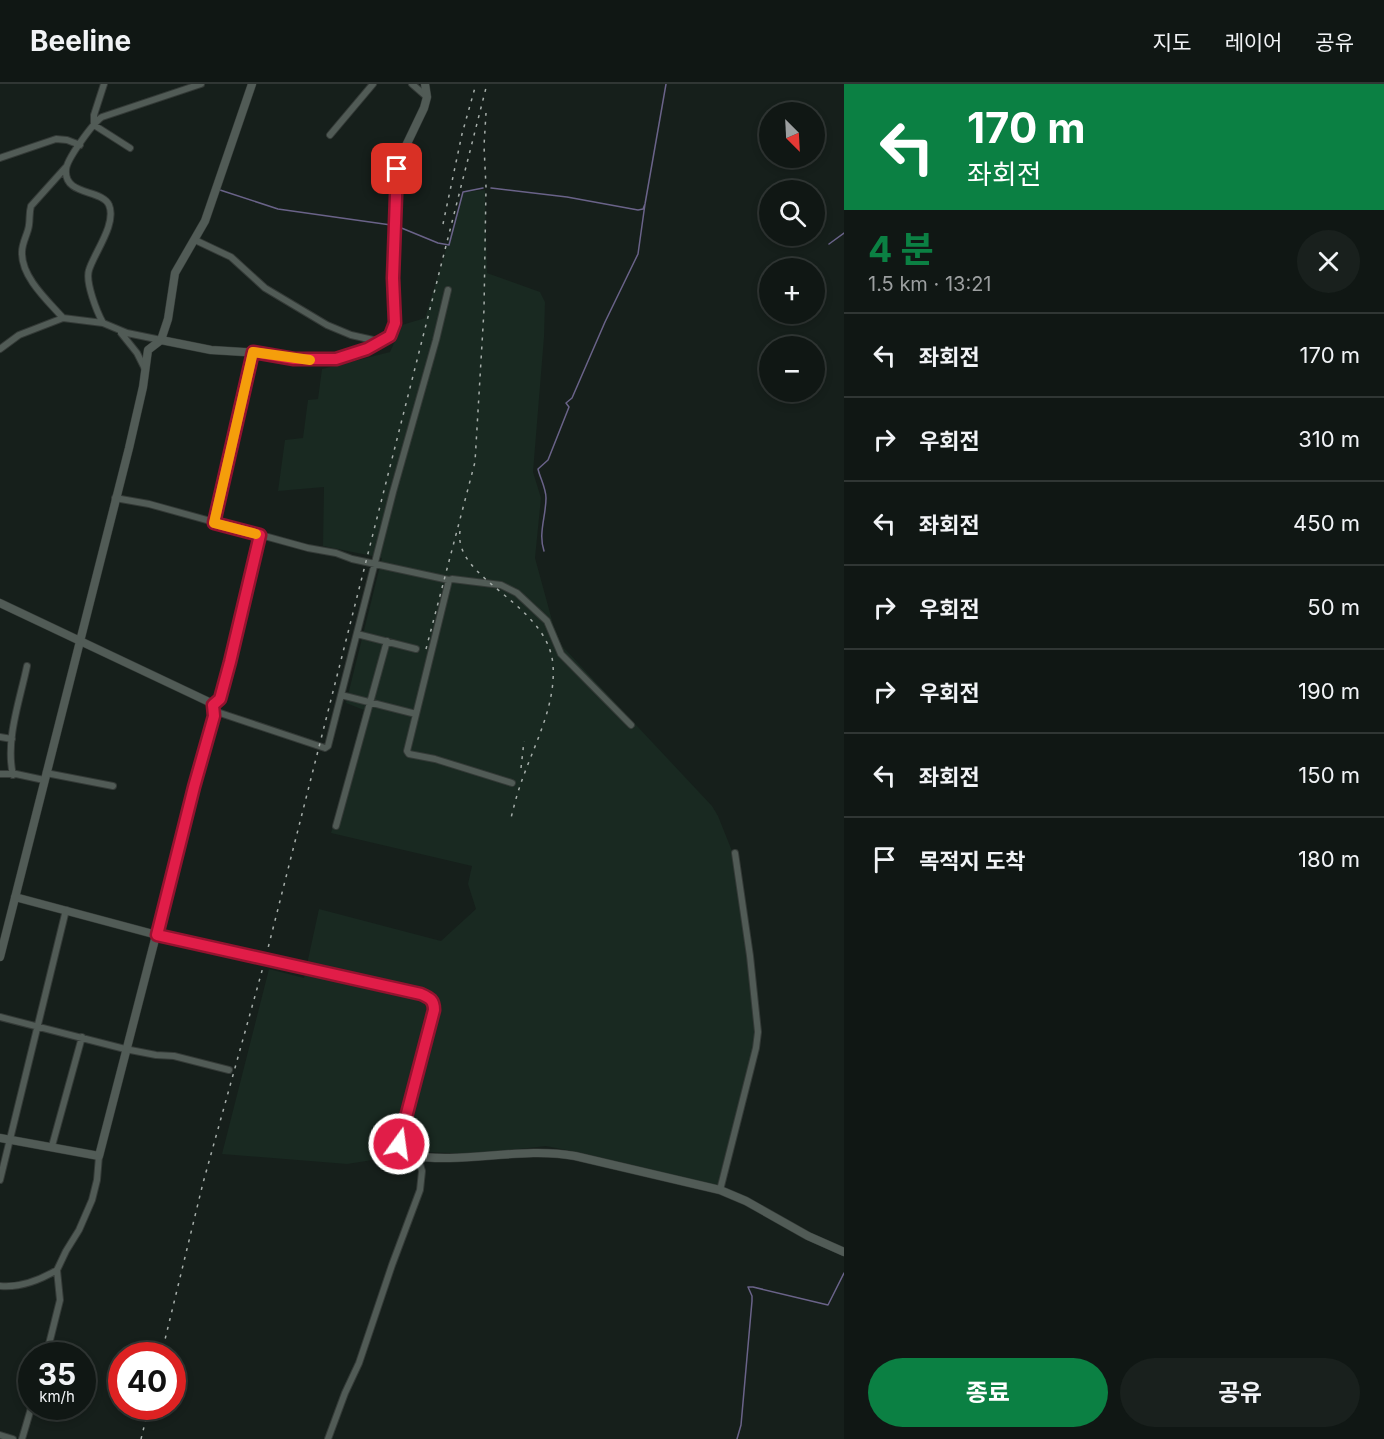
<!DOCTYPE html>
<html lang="ko">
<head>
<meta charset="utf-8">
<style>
	body { margin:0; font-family:Inter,"Noto Sans KR",sans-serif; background:#19201d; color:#f1f3f6; height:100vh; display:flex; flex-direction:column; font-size:22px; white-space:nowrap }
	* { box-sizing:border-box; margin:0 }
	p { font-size:20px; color:#9c9fa0 }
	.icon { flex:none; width:33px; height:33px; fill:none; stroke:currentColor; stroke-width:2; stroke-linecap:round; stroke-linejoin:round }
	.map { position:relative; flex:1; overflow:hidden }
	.side { display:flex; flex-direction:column; background:#101714; width:540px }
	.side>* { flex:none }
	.top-card { background:#0b8043; color:#fff; overflow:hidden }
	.needle { width:39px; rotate:156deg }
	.fabs { position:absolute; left:759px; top:18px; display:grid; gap:12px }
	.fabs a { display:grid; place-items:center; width:66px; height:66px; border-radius:50%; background:#101714; box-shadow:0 3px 9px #0003,0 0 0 2px #303634; font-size:30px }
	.speed { position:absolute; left:18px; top:1258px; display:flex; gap:12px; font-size:30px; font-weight:700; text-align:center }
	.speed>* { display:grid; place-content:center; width:78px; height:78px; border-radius:50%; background:#101714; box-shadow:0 3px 9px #0003,0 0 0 2px #303634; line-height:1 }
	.speed small { font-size:15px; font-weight:400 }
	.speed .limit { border:9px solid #d22; background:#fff; color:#111 }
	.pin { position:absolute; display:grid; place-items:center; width:51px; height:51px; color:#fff; margin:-26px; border-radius:12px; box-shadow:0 3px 9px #0006 }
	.me { position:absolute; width:66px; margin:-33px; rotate:14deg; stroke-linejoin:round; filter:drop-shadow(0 0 4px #0008) }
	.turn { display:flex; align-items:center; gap:21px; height:126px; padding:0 24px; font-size:27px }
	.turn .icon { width:78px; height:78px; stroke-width:2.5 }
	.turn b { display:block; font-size:42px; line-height:51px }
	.round { display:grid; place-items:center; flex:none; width:63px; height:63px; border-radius:32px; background:#19201d }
	.summary { display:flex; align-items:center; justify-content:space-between; height:102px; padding:0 24px }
	h1 { font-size:36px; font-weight:700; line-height:45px; color:#0b8043 }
	.action { display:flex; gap:12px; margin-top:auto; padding:12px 24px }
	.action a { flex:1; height:69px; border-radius:36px; background:#0b8043; color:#fff; font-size:24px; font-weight:700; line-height:69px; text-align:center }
	.action a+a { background:#19201d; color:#f1f3f6 }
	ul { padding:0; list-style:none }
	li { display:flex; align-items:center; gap:18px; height:84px; padding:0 24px; border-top:2px solid #303634 }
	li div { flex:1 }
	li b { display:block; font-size:22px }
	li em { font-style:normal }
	header { display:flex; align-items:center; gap:36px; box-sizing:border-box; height:84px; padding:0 30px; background:#101714; border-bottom:2px solid #303634 }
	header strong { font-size:28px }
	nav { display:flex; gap:33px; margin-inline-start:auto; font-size:21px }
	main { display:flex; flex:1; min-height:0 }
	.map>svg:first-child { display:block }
</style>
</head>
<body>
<header>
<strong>Beeline</strong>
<nav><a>지도</a><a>레이어</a><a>공유</a></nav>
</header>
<main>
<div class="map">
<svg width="844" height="1355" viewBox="0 0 844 1355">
	<rect width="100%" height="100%" fill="#161f1b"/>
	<path fill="#192921" d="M485,106L487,189L540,208L545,218L544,253L533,388L541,414L535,474L553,540L562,562L712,722L718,732L732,767L747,867L755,955L717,1103L577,1068L546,1062L475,1070L424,1068L347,1080L222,1070L269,885L304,894L319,825L441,857L476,825L468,800L472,782L331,749L364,626L346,619L382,474L323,462L324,403L278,407L285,356L303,354L308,316L318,315L322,285L390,268L402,241L425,234L463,110L466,108Z"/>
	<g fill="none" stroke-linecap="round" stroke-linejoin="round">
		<path stroke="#6a6389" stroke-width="1.5" d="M491,104L567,113L638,126L643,125L645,120L666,0
			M220,106L278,125L391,141
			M399,143L438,159L449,161L463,108L483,104
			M829,160L844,149
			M544,467C538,450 546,432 546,414C546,404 540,394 538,385L548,376L569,323L566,319L572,314L605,238L638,170L645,120
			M737,1355L741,1341L752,1217V1212L748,1203H753L828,1221L844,1189"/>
		<g stroke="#343a37" stroke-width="8">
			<path id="minor" d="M104,0L94,31V41L130,64
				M412,0L427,13
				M330,51L373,0
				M0,74L56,55L67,56L80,61
				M195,156L231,173L265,204L327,241L351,251L382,258
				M63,234C48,217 21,193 22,168C22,158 28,150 29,141C30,134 29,129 31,122L66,83
				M121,249L137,269L145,285
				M161,256L127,249L103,239C97,228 85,198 89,186C94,169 117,140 109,121C102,105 64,112 66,86C66,76 93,39 102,33L201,0
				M0,265L19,251L63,234L103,239
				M115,414L149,420L308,464L336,469L352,475L449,496L452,495L501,501L517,509L547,537L561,570L631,641
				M214,439L253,268
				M449,496L407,667L409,670L435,675L512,699
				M357,550L416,565
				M341,611L416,630
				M213,621L220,615L230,578L260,451
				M214,627L325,664L328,662L393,408L436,256L448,206
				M0,653L12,655
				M46,689L113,702
				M0,690H16L44,696
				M13,691C5,656 20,616 27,582
				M336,742L387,557
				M0,933L125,965L156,971L174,972L229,986
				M52,1062L82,953
				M0,1096L66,826
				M720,1106L756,964L758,948L750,872L735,769
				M0,1202C20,1204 40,1196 57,1186
				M46,1272L60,1216L57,1186L66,1167L79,1146L92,1116L97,1096L99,1072
				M0,1351L13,1355
				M22,1355L32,1321
				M328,1355L345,1309L359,1279L392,1181L420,1106L422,1087L418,1073"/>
		</g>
		<g stroke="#343a37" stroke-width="9">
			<path id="tertiary" d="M161,256L168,235L175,189L205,137L252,0
				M0,519L207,617L213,621L214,627L99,1072L0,1054
				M15,813L157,851L421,911C430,914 434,916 434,925L399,1060L403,1069L408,1071C463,1081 520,1062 575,1072L720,1106L746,1117L808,1152L844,1168
				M0,873L129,364L143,303L148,266L161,256L211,266L260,269L309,277L345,273L377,261L390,252L395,239L393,194L396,90L403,68L424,24L427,13L425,0"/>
		</g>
		<use href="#minor" stroke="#515b56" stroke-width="6"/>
		<use href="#tertiary" stroke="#515b56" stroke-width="8"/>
		<path stroke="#a7afab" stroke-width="1.5" stroke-dasharray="3 6" stroke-linecap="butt" d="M443,140L462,50L476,0
			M460,447C453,496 548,519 553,581C556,622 534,661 521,699C517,710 514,722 511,734
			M426,565L475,378L484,226L486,103L484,62L486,29
			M521,684L524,657
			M161,1272L203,1099L265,876L487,0
			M141,1355L149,1323"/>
	</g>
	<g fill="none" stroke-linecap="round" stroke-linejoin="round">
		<g stroke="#92132f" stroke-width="15">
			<path id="route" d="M397,85L393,194L395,239L390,252L367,265L336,275H294L253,268L214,439L260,451L230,578L220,615L213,621L214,632L194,703L157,851L421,910C430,914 434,916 434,926L399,1060"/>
		</g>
		<use href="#route" stroke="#e11d48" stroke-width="10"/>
		<path stroke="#f59e0b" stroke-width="10" d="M256,450L214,439L253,268L310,276"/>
	</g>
</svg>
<div class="fabs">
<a><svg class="needle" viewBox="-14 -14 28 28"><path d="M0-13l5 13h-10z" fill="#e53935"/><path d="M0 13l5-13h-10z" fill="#9c9fa0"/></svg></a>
<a><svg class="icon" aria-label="search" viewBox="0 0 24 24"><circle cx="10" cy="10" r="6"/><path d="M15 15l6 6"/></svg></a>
<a>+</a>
<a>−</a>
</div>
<div class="speed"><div>35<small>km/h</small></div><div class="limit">40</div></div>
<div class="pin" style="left:397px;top:85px;background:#d93025"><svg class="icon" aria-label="arrive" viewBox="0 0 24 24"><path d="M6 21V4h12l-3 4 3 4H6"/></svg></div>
<svg class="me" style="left:399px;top:1060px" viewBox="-20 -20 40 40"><circle r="17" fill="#e11d48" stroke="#fff" stroke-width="3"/><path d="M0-11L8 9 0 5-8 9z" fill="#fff"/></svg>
</div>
<section class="side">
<div class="top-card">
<div class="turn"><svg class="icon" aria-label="left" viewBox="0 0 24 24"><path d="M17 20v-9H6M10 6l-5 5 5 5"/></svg><div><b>170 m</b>좌회전</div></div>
</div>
<div class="summary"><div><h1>4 분</h1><p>1.5 km · 13:21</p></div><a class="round"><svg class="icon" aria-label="close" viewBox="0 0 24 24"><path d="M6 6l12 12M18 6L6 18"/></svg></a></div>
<ul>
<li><svg class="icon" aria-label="left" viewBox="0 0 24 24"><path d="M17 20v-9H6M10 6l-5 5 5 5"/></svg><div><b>좌회전</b></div><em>170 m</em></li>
<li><svg class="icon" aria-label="right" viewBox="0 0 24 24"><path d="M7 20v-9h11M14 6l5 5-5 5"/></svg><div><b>우회전</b></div><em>310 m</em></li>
<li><svg class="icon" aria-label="left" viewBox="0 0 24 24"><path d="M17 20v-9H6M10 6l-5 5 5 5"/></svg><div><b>좌회전</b></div><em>450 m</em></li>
<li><svg class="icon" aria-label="right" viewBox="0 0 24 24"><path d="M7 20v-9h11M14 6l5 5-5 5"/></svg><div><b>우회전</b></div><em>50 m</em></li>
<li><svg class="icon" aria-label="right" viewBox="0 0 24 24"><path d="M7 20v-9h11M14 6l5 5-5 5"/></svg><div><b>우회전</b></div><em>190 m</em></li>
<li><svg class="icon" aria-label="left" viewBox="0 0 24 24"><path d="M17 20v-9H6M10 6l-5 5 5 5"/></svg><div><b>좌회전</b></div><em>150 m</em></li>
<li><svg class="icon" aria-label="arrive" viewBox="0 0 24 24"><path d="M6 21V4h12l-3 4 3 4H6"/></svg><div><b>목적지 도착</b></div><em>180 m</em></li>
</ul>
<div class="action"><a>종료</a><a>공유</a></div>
</section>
</main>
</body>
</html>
